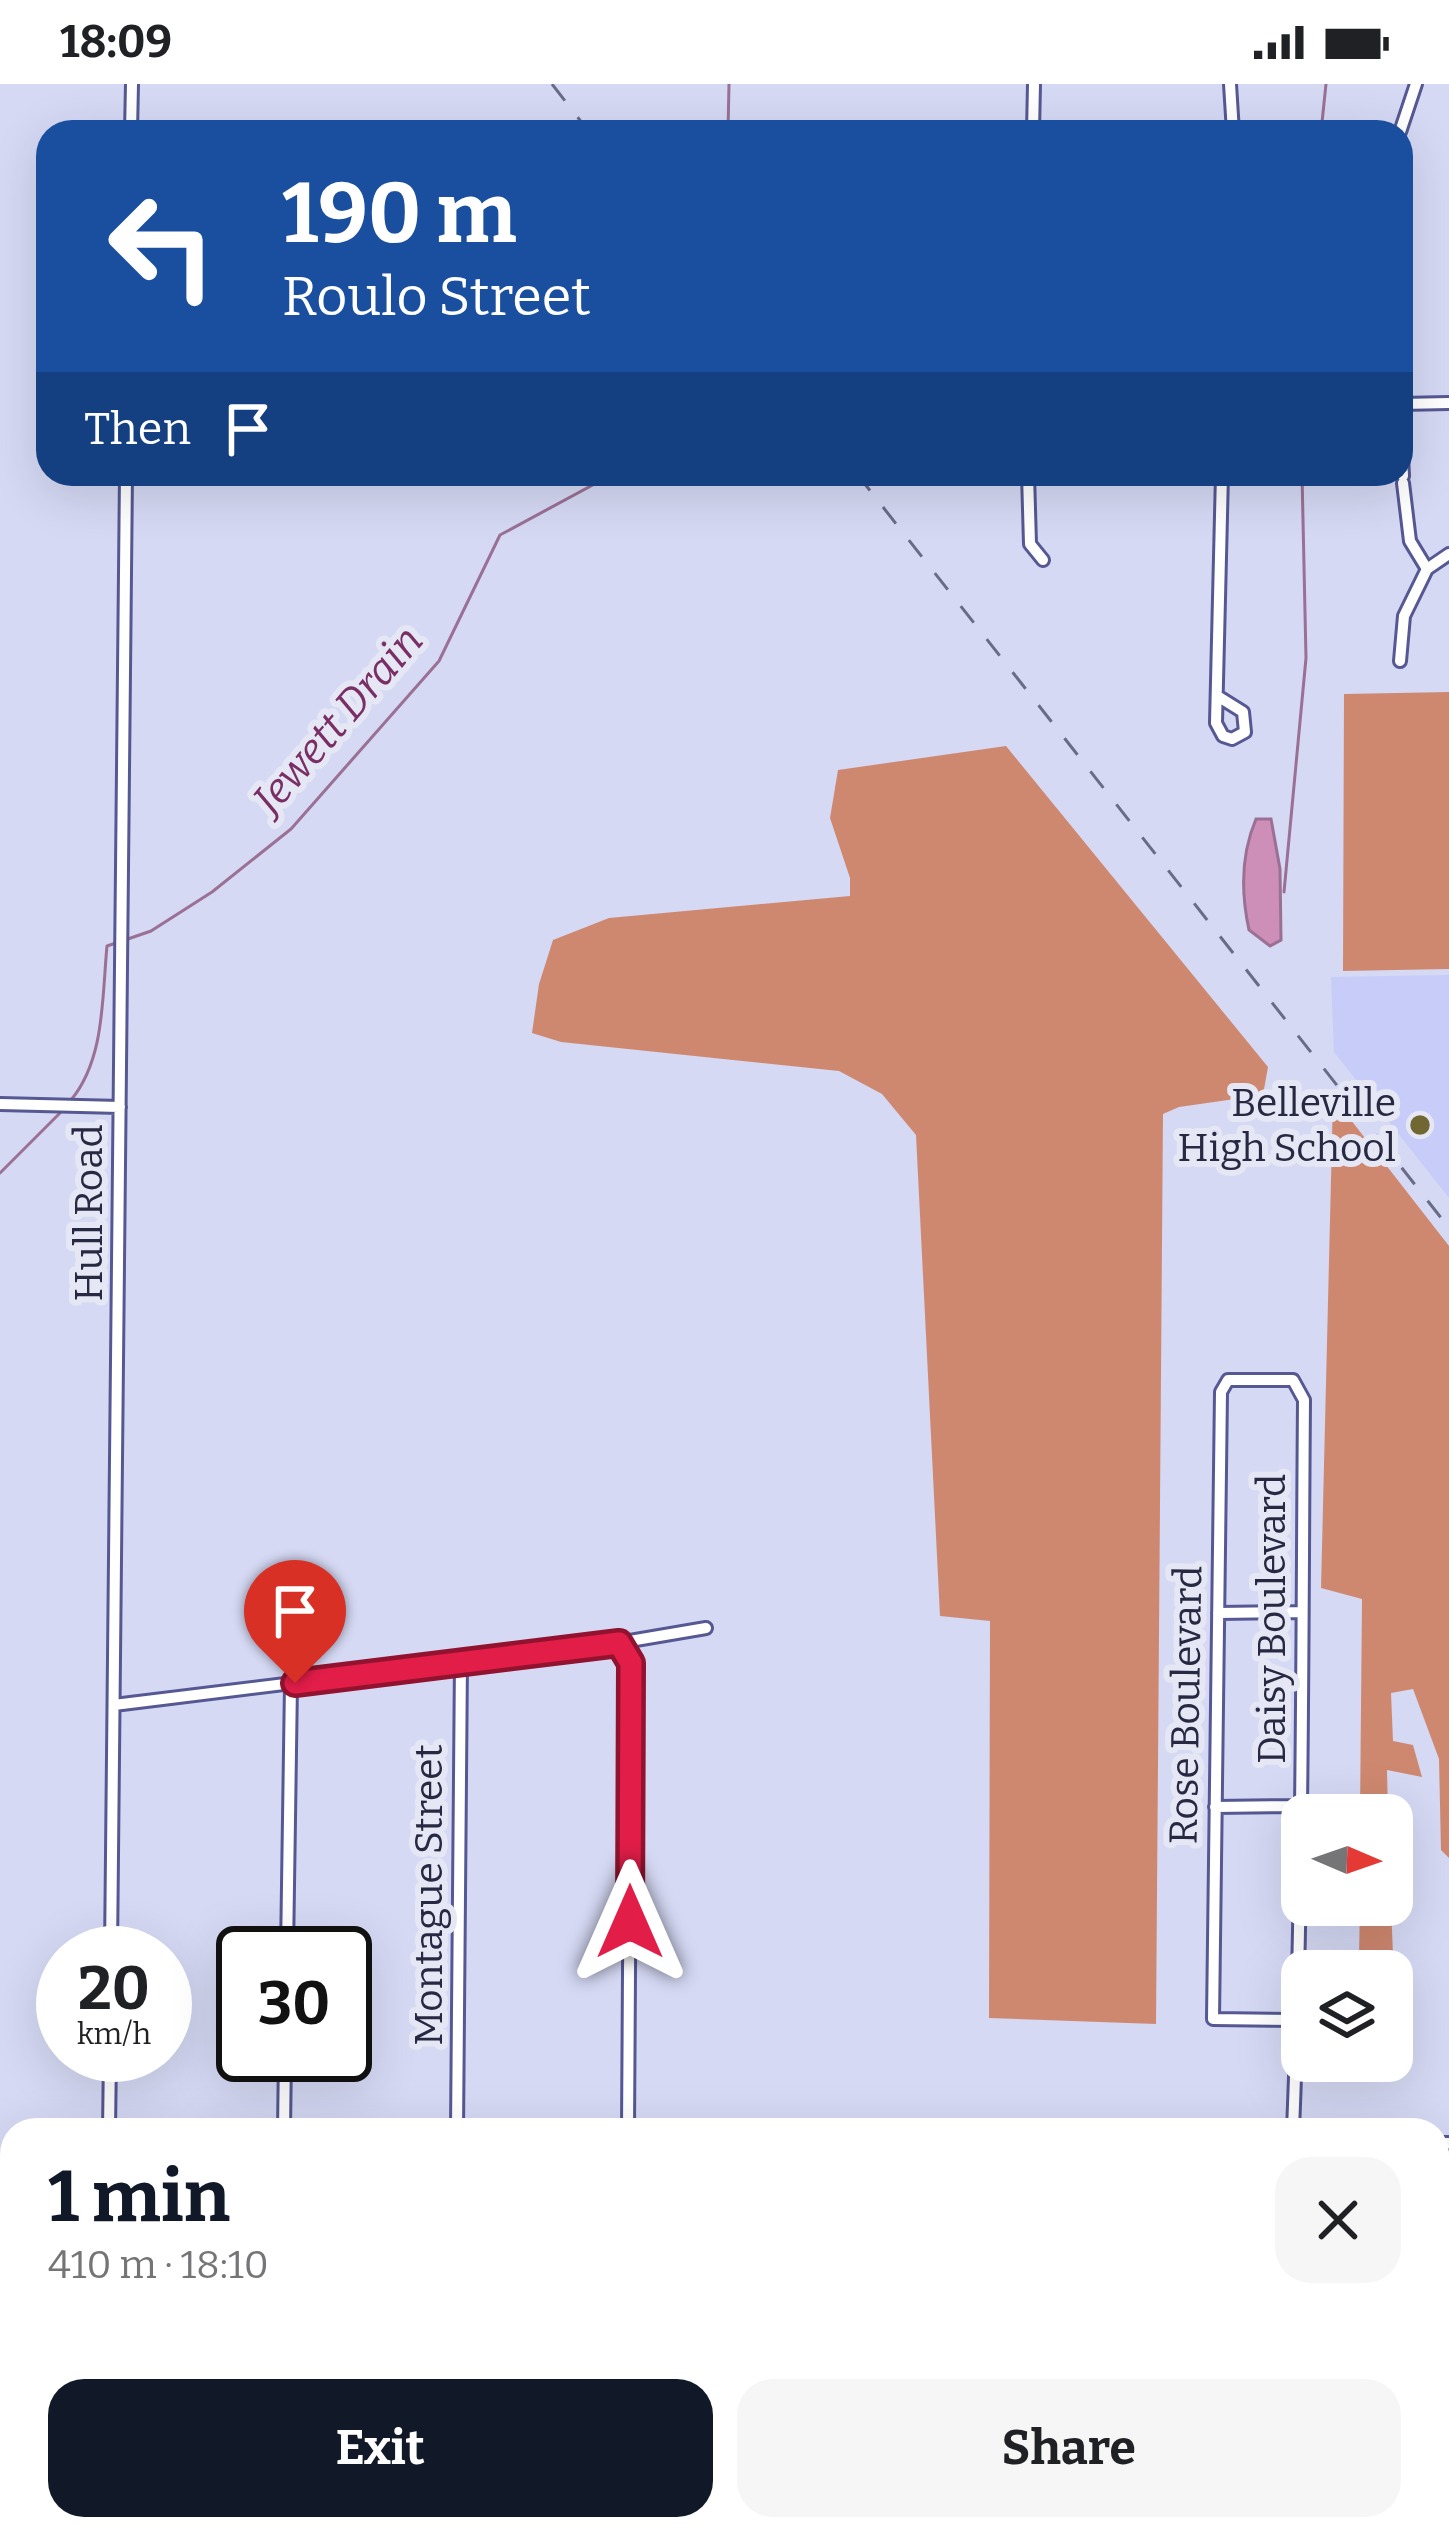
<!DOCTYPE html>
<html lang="en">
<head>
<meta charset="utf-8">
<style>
	body { margin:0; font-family:Bitter,serif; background:#f6f6f6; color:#202124; height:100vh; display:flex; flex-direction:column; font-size:45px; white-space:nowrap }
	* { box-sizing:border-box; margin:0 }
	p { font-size:39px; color:#757577 }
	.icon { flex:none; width:66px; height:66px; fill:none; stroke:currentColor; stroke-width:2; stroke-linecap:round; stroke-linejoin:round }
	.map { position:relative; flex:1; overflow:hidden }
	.side { position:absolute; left:0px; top:2034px; width:1449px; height:423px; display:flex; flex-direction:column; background:#fff; border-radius:36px 36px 0 0; box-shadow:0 12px 48px #0002 }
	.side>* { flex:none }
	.top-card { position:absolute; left:36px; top:36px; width:1377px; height:366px; border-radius:36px; box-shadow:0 12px 48px #0002; background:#1a4fa0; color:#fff; overflow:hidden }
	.needle { width:78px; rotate:92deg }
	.tools { position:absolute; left:1281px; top:1710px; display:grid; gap:24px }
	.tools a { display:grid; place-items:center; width:132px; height:132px; border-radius:24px; background:#fff; box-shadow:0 12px 48px #0002; font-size:60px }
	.speed { position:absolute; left:36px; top:1842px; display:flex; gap:24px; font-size:60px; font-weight:700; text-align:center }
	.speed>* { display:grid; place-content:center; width:156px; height:156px; border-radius:50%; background:#fff; box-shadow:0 12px 48px #0002; line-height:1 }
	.speed small { font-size:30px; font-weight:400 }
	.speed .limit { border:6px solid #111; border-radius:18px; background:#fff; color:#111 }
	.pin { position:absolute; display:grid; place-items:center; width:102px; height:102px; color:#fff; margin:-123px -51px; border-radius:50% 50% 50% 0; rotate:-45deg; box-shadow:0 0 12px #0007 }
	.pin .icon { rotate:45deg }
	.me { position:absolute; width:132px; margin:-66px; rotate:0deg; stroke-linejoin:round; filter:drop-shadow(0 0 9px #0008) }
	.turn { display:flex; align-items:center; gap:42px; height:252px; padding:0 48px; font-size:54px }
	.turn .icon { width:156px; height:156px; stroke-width:2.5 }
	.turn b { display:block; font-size:84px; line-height:102px }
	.then { display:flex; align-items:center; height:114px; padding:0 48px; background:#0003; gap:24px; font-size:45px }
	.round { display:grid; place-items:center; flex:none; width:126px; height:126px; border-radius:36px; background:#f6f6f6 }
	.overview { display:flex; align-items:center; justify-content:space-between; height:204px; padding:0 48px }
	h1 { font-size:72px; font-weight:700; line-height:90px; color:#111827 }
	.primary-button { display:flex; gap:24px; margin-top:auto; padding:24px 48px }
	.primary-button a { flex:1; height:138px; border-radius:36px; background:#111827; color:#fff; font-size:48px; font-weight:700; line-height:138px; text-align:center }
	.primary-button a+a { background:#f6f6f6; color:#202124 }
	.status { display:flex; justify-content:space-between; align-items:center; height:84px; padding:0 60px; background:#fff; direction:ltr }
	.status svg { height:33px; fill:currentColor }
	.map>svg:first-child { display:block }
</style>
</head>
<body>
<div class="status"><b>18:09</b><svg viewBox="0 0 49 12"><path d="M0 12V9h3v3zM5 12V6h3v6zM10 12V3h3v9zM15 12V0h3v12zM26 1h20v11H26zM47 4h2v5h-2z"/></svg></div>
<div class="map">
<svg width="1449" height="2455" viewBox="0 0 1449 2455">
	<rect width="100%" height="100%" fill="#d5d9f4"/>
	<path fill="#c7ccf8" d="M1449,891V1114L1334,968L1331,893Z
		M705,2445H1293V2455H705Z"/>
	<path fill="#cf8870" d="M1449,608V885L1343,887L1344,610Z
		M1006,662L1268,983L1263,1011L1179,1023L1163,1030L1156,1940L989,1934L990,1537L940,1532L916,1051L882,1010L839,987L561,958L532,949L539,900L553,856L609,834L850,812V794L830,734L838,686Z
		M1333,1013L1449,1162V1774L1441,1766L1439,1675L1413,1605L1391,1609L1393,1657L1413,1661L1422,1693L1387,1686L1388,1731H1360L1362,1515L1321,1504Z
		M1360,1821H1391L1393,1871L1359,1873Z
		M852,2445H1066L1065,2455H853Z"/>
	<path fill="#cd8eb8" stroke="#9b7095" stroke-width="3" d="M1256,735H1271L1280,785L1281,856L1270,862L1249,846C1241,809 1241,770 1256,735Z"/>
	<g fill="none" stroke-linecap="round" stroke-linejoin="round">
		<path stroke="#9b7095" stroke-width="3" d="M728,48L729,0
			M1321,48L1326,0
			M1284,808L1306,574L1302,390
			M125,856L151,847L212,808L291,745L439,577L500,451L613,390
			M71,1016C105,975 102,913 107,862L116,859
			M0,1089L61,1028
			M707,2455V2445"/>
		<g stroke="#555892" stroke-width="16">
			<path id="minor" d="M1230,0L1233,48
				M131,48L132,0
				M1033,48L1034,0
				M1400,48L1416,0
				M1401,320L1449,319
				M1401,350L1403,392
				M1028,390L1030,460L1043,476
				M1427,485L1449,470
				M1400,577L1404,532L1427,485L1410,457L1403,399
				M1219,613L1243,628L1245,648L1232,655L1223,652L1216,639L1222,390
				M0,1020L120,1023
				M1218,1529L1302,1528
				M618,1559L706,1544
				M114,1621L618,1559L631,1579L628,2046
				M1215,1723L1301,1722
				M111,1869L126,390
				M287,1869L291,1600
				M109,2046L110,1971
				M284,2046L285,1971
				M457,2046L461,1576
				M1293,2046C1303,1803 1302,1559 1304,1316L1293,1296H1228L1221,1308L1213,1935L1297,1936
				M1437,2059H1449
				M0,2210H12
				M1437,2440L1449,2441
				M498,2445L500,2455
				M644,2445V2455
				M105,2455L106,2445
				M597,2455L600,2445
				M617,2455L619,2445
				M1374,2455V2445"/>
		</g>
		<use href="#minor" stroke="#fff" stroke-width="10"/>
		<path stroke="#6a6c86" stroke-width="3" stroke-dasharray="21 21" stroke-linecap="butt" d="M552,0L589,48
			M857,390L1449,1144"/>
	</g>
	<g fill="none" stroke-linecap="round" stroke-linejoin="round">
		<g stroke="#92132f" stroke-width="30">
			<path id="route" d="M295,1599L619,1559L631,1579L630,1838"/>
		</g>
		<use href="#route" stroke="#e11d48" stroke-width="21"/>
	</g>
	<circle fill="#706733" stroke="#e5e7f5" stroke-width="4.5" cx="1420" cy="1041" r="12"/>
	<g text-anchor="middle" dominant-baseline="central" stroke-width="12" stroke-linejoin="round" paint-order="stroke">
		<g font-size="39" fill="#272942" stroke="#e5e7f5" text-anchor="end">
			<text x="1396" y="1019">Belleville<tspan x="1396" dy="45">High School</tspan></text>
		</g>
		<g font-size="39" fill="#272942" stroke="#e5e7f5">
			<text transform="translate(89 1129) rotate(-90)">Hull Road</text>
			<text transform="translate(1272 1535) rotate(-90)">Daisy Boulevard</text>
			<text transform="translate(1186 1621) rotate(-89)">Rose Boulevard</text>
			<text transform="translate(429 1811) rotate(-90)">Montague Street</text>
		</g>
		<g font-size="42" font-style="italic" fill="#792e64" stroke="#e5e7f5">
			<text transform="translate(338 636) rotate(-49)">Jewett Drain</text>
		</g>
	</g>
</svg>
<div class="tools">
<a><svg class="needle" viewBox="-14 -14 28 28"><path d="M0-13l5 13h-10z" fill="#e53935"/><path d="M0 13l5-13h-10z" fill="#757577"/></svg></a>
<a><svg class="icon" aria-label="layers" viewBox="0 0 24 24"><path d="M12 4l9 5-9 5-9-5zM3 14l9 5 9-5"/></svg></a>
</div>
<div class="speed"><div>20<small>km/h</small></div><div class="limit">30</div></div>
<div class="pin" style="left:295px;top:1599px;background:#d93025"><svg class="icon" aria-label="arrive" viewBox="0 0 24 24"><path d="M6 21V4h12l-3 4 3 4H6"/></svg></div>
<svg class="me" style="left:630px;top:1838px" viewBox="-20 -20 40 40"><path d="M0-17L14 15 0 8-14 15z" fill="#e11d48" stroke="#fff" stroke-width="4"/></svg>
<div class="top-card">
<div class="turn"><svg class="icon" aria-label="left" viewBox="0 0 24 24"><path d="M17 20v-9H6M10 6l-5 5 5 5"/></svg><div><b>190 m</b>Roulo Street</div></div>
<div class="then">Then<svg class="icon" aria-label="arrive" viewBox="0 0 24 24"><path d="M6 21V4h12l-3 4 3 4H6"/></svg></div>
</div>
<section class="side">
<div class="overview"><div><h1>1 min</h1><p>410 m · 18:10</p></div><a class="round"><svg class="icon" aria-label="close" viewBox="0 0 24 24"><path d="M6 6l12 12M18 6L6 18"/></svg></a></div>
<div class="primary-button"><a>Exit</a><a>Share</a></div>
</section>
</div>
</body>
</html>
